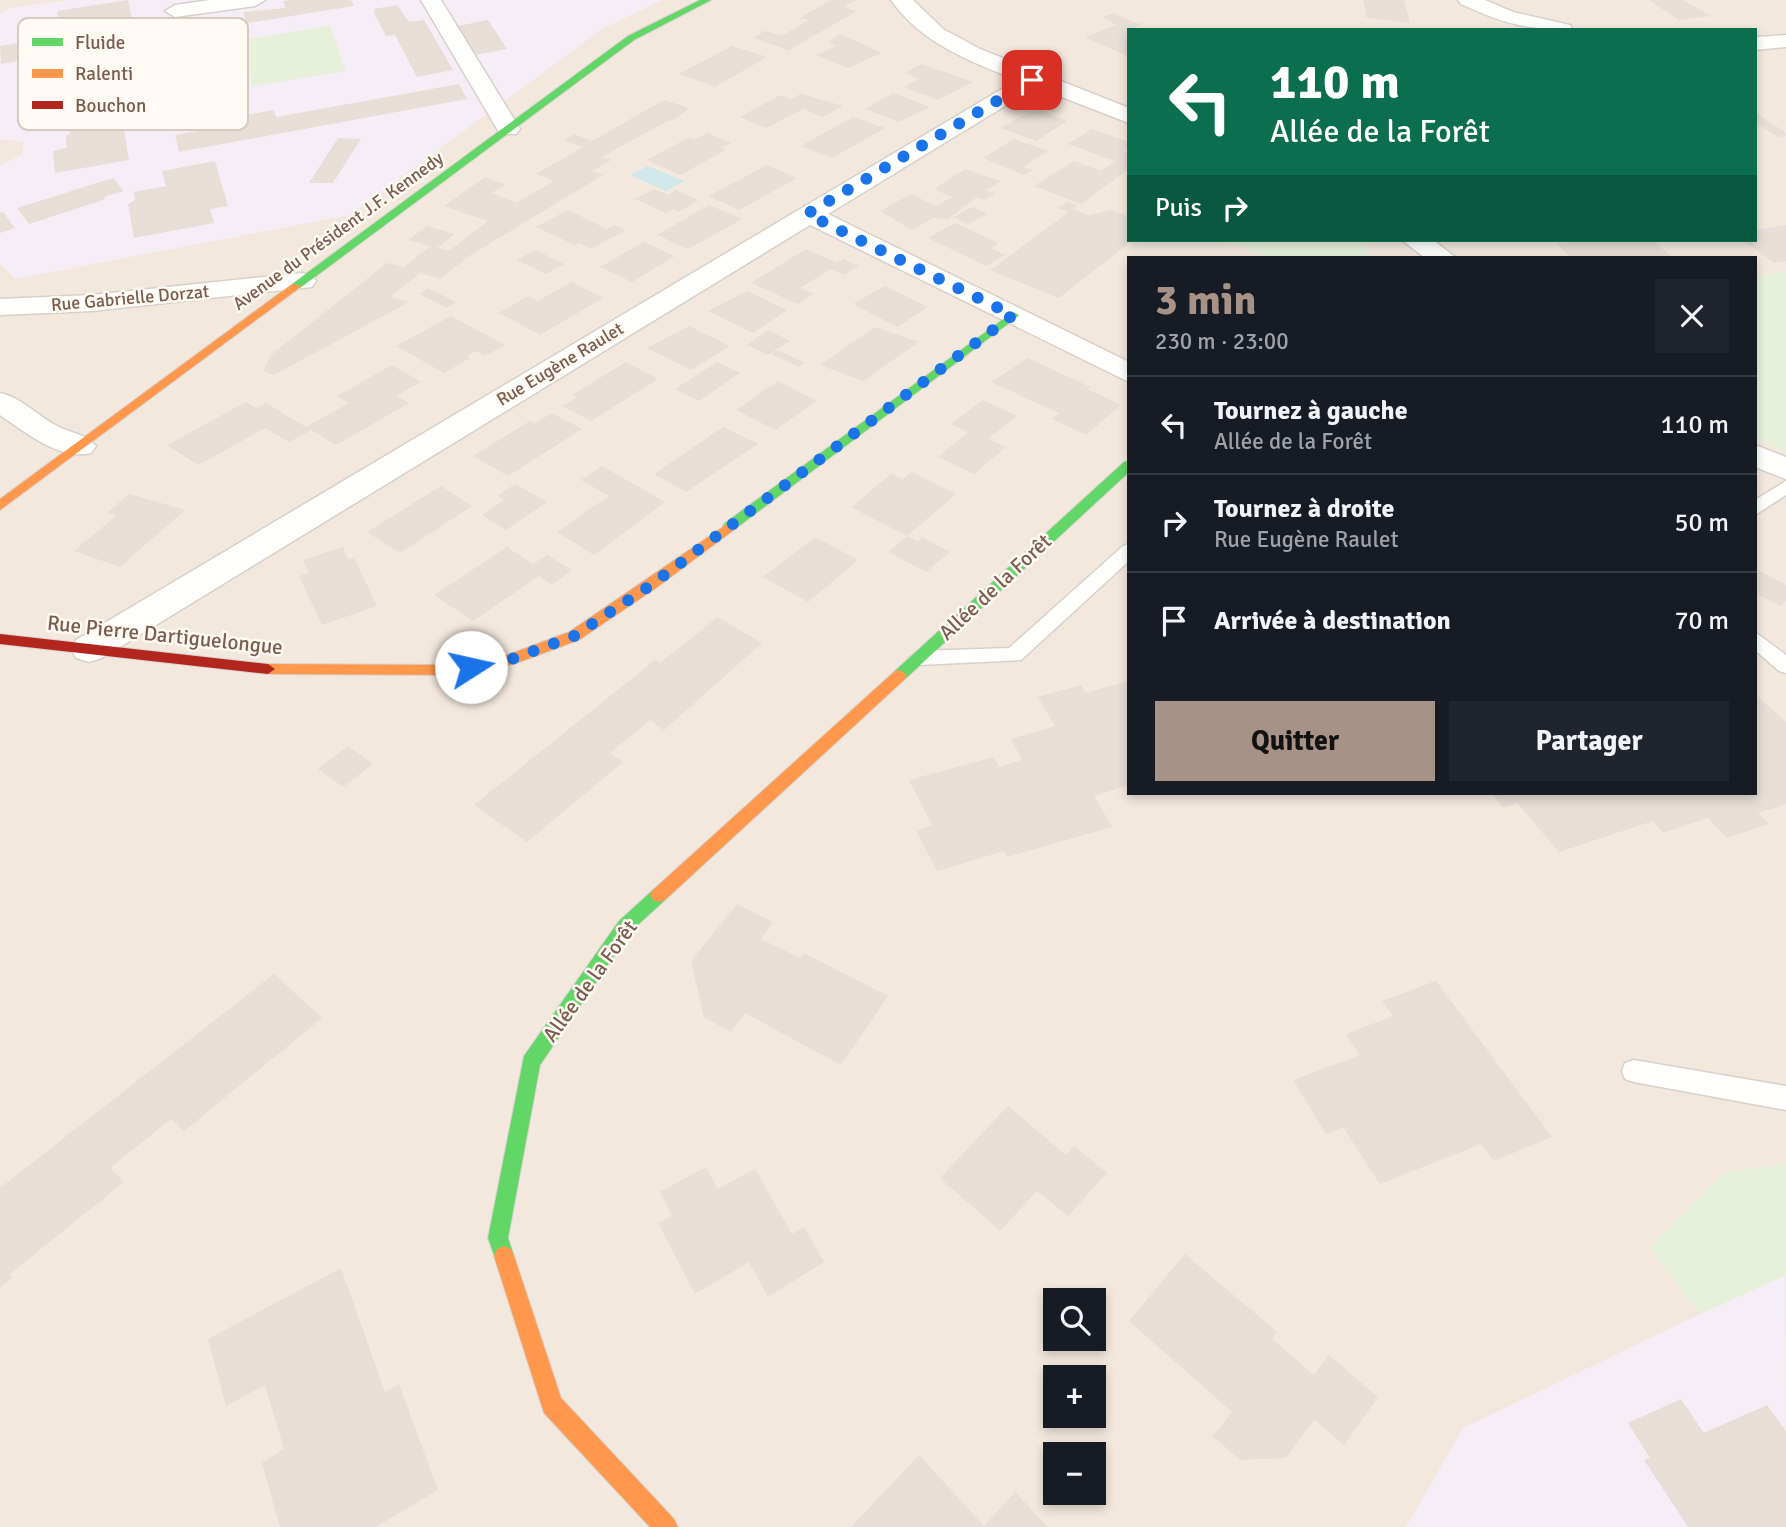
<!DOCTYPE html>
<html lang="fr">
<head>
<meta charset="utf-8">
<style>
	body { margin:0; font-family:Signika,sans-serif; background:#20242c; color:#f1f3f6; height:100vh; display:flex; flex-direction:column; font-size:26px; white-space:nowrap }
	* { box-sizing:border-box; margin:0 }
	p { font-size:23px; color:#9ea1a6 }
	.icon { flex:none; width:38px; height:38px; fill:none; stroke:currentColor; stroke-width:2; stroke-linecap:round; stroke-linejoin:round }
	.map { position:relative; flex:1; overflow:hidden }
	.details { position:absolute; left:1127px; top:256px; width:630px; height:539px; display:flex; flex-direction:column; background:#171b24; border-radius:0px; box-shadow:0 4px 10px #0003 }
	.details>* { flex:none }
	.hud { position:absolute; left:1127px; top:28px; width:630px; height:214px; border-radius:0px; box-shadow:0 4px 10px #0003; background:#0b6e4f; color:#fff; overflow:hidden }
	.fabs { position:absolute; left:1043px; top:1288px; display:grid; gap:14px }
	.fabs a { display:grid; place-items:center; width:63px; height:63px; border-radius:0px; background:#171b24; box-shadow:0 4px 10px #0003; font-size:35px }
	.pin { position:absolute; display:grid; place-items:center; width:60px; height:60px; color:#fff; margin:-30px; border-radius:14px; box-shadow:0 4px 10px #0006 }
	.me { position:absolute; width:77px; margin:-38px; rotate:80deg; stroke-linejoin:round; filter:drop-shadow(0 0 5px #0008) }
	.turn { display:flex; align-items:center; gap:24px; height:147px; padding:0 28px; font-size:32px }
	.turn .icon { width:91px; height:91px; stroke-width:2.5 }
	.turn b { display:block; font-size:49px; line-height:60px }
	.then { display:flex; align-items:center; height:66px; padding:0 28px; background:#0003; gap:14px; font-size:26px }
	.round { display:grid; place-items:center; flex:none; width:74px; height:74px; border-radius:0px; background:#20242c }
	.headline { display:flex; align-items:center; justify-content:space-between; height:119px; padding:0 28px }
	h1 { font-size:42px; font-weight:700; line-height:52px; color:#a69286 }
	.button { display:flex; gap:14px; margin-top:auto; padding:14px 28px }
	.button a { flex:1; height:80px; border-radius:0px; background:#a69286; color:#111; font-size:28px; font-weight:700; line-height:80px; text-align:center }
	.button a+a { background:#20242c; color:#f1f3f6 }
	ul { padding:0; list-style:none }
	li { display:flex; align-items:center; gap:21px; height:98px; padding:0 28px; border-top:2px solid #363941 }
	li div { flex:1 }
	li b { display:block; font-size:26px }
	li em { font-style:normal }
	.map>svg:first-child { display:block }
</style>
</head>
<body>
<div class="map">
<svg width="1786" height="1527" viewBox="0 0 1786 1527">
	<rect width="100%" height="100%" fill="#f9f5f0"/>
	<path fill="#f2e8de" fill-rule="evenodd" d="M0,0H1786V271L1755,278V257H1129V793H1755V438L1786,453V1527H0ZM1129,30H1755V240H1129ZM1055,1300H1094V1339H1055ZM1055,1377H1094V1416H1055ZM1055,1454H1094V1493H1055Z"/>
	<path fill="#f6eef6" d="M70,0H662L602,29L350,215L15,279L0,263V165L22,155L24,141L0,140V14L9,8Z
		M1785,1273L1786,1527H1406L1463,1428Z"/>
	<path fill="#e7f0db" d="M330,26L346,71L253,86L241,40Z
		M1219,240H1354L1361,242L1373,257H1268Z
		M1786,271V453L1755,438V278Z
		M1786,1164V1275L1700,1314L1649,1247L1724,1172Z"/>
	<path fill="#d0e8ea" d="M648,166L684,181L666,191L630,175Z"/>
	<path fill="#e6ded7" d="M128,0L133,25L118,27L122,45L110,47L129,160L55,173L53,151L67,148L66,135L70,134L61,54L1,64L0,46L60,37L57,11Z
		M294,0H351L354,6L247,23L243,12L286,8L283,1Z
		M831,0H856L844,7L857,11L789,50L752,38L765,31L782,36L809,20L800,18Z
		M1363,0H1404L1410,23L1367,18Z
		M1649,0H1683L1711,16L1679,20Z
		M397,5L409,22L424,20L453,70L417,77L395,35L386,36L375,15L374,9Z
		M1114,13L1141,25L1129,30V57L1085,37L1116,25L1102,17Z
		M488,20L507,49L475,55L458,26Z
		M840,34L882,53L848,68L816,55L837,46L828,42Z
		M732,46L767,57L715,87L679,74Z
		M922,64L973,82L938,100L904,87L919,79L905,73Z
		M459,84L467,99L179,152L175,135L241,123L240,116L274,110L276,117Z
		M893,93L930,107L899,122L865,109Z
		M801,94L843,106L823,117L803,109L766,128L740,117L780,95L790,99Z
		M664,100L689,108L673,121L669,120L602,157L611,160L592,171L603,175L469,256L440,279L420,273L390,297L409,302L274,375L263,371L271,355L387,263L404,267L431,246L408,240L427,226L455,234L437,248L449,251L488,221L444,206L485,177L506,185L491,193L516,203L554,181L536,174L583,147L565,140L574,134L592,141Z
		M1039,110L1067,121L1036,141L1001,128L1030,111Z
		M1755,112L1786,133V136L1778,137L1755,122Z
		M853,117L885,128L832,158L801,146Z
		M1092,129L1129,142V147L1123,151L1129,153V169L1081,204L1034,186L1074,161L1101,171L1115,161L1068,144Z
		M707,133L731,143L721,148L726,150L680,175L647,160L688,138L694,140Z
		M338,138L361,139L333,183H309Z
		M1014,139L1048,151L1023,167L1032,170L1024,175L983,158Z
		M215,161L228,206L210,209L214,223L134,238L128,204L135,200L134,192L166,186L162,171Z
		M767,165L797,178L739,210L709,196Z
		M965,169L1001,181L986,190L995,194L985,200L977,197L948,219L933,218L912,230L880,211L911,194L935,206L952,197L934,189Z
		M113,178L124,191L106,196L103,200L29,224L17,208Z
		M654,189L668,195L676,190L699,200L679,212L673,209L666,213L635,199Z
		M1067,202L1078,206L1073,209L1088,215L1112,210L1127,216L1129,226L1125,229L1129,231V240H1133L1059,298L990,270L1069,212L1058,208Z
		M709,205L742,219L688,249L657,235Z
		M973,207L988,214L968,224L953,217Z
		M568,210L607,229L614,225L626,230L591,249L579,243L575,245L536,227Z
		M3,212L15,228L0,233V213Z
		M955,223L999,243L991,248L1005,255L986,266L928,238Z
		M1786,225V261L1774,263L1742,240H1755V230Z
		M1572,240H1652L1672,257H1570L1557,244L1574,242Z
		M644,242L675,256L632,282L600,267Z
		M806,249L837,263L843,259L859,266L844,275L831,269L800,288L813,294L798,304L751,283Z
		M535,250L564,264L546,274L517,260Z
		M572,282L603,298L540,335L499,313L528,296L538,301Z
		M885,286L928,307L897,327L853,304Z
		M428,288L456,302L446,308L420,294Z
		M747,291L787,310L753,333L708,311Z
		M451,316L505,345L485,356L475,351L467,356L470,358L444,373L396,346Z
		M689,326L730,346L691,370L647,348Z
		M875,327L919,342L863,381L820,365Z
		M768,330L790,341L768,355L747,345Z
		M778,350L788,355L805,363L799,367L771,354Z
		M1028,358L1090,387L1087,389L1121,405L1086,435L1052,419L1059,413L991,382Z
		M626,362L658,379L591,421L562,406L577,397L572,395Z
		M717,362L740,373L699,401L675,389Z
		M392,365L421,382L396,396L409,403L336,445L311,430L289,442L265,428L198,465L167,445L246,402L256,408L266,403L306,427L349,403L337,396Z
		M778,381L817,401L775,430L736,410Z
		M983,400L1017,416L988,439L1006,447L974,474L938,457L968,432L951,424Z
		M552,413L582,429L508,476L473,456L530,421L535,423Z
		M723,427L758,444L686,492L654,474Z
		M602,466L665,502L594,555L557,532L609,496L581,480Z
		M912,472L956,494L907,536L851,507L891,474L902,479Z
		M515,484L547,502L506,530L482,515L504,500L497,496Z
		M441,486L472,506L400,553L367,532Z
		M129,494L185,510L120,567L74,551L117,515L107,513Z
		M907,536L918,541L922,537L950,552L926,572L888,552Z
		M815,537L858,560L808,602L763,577Z
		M343,547L348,559L354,558L377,606L322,625L299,576L309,573L303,560Z
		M507,547L533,564L547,555L572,570L552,585L539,576L473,621L434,595Z
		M1755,568L1786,585V601L1780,606L1755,593Z
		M718,617L762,643L664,730L650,720L610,753L623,762L527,842L474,805L655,660L660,663Z
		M1129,681V785L1094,796L1112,827L1007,857L1004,851L937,871L916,830L932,825L909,780L994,757L999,767L1022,760L1011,739L1055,726L1038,697L1081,685L1086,693Z
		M1755,694L1786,722V804L1758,813L1769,824L1727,838L1708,818L1663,833L1653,821L1559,852L1517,803L1503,807L1491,793H1755Z
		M348,746L373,764L343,787L318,769Z
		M737,904L773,922L761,939L800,958L804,953L888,996L841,1065L745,1013L731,1032L704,1017L691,961Z
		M274,974L322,1018L184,1131L171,1119L110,1168L124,1182L10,1274L13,1277L0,1288V1188Z
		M1436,981L1552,1137L1494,1161L1481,1144L1380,1184L1343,1127L1326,1134L1293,1080L1360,1055L1346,1034L1393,1016L1382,1001Z
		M1008,1106L1066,1155L1074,1146L1107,1173L1068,1216L1037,1191L1000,1231L940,1178Z
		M706,1167L718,1189L755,1169L792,1234L804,1227L824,1262L768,1297L749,1262L695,1294L658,1223L672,1216L660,1192Z
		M1185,1254L1277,1332L1272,1339L1314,1375L1329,1355L1378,1397L1344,1445L1314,1419L1286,1458L1240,1460L1213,1436L1232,1412L1129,1321Z
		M341,1268L385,1392L399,1384L438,1490L376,1527H280L262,1463L284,1449L265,1385L226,1406L208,1339Z
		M1681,1399L1704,1433L1767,1405L1786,1431V1527H1688L1644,1460L1650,1458L1628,1423Z
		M919,1455L984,1526L1015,1492L1048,1527H851Z"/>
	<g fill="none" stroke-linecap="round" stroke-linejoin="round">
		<g stroke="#d7d1cb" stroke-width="3">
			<path id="lane" d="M1786,481V495L1755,515V500Z
				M1129,544V561L1021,660L919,665L909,658L919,651L1009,648L1123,546Z
				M1755,632L1786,655V673L1779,671L1755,650Z
				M1634,1060L1786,1086V1110L1634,1082L1625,1079L1622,1071L1625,1063Z"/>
		</g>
		<g stroke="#d7d1cb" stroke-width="3">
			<path id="street" d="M210,0H265L255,6L175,17L165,11L175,5Z
				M421,0H441L520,129L516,134H500Z
				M891,0H913L943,29L980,49L1129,108V123L1036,87L828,214L1129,362V382L810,225L102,658L89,662L76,658L71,649L76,640L1017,80C969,61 921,43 891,0Z
				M1458,0H1485L1513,12L1570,25L1573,30C1528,30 1501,23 1461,4Z
				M1786,35V47L1755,50V37Z
				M1402,240H1433L1455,257H1424Z
				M302,273L312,275L316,281L312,287L92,311L0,315V299L92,295Z
				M0,393C22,398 38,416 57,426C70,433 87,434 96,446L91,453C60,461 25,432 0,415Z
				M1755,445L1786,457V479L1755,467Z"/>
		</g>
		<g stroke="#d9d2cb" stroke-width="2">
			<path id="fast" d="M700,0H711L634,40L300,288H292V284L628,36Z
				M1013,312L1019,315L1017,317L735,529H725L723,526L725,523Z
				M1129,461V472L905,679H895L893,675L895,671L1124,462Z
				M659,888L665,890L668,895L665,900L631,931L540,1065L508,1238L514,1256L511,1263L504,1266L497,1263L488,1238L524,1056L619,921L653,890Z"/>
		</g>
		<g stroke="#d9d2cb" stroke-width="2">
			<path id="slow" d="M292,284L302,286L0,510V499Z
				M730,522L737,526L735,529L656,588L579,640L514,664L452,675L268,674L261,669L268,664L452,665L507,655L569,632Z
				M900,670L907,675L905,679L665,900L659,902L653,900L650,895L653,890L895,671Z
				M504,1246L511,1249L514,1256L561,1398L674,1519L678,1527H650L544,1413L494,1256L497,1249Z"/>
		</g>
		<g stroke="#d9d2cb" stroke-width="2">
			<path id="jam" d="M0,634L268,664L275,669L268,674L0,644Z"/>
		</g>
		<use href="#lane" fill="#fefefd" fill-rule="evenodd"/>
		<use href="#street" fill="#fefefd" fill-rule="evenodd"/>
		<use href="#fast" fill="#63d668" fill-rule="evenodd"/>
		<use href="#slow" fill="#ff974d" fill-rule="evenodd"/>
		<use href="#jam" fill="#b3261e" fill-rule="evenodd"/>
	</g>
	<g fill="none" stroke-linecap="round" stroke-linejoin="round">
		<path stroke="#1a73e8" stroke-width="12" stroke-dasharray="0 21.6" d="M471,667L509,660L574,636L651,585L1013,315L807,214L1032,80"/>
	</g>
	<g text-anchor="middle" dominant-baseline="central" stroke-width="5" stroke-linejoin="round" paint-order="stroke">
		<g font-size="18" fill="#7a5c4d" stroke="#fffaf3">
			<text transform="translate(338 231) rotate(-36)">Avenue du Président J.F. Kennedy</text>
			<text transform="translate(130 298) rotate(-5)">Rue Gabrielle Dorzat</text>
			<text transform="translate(560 364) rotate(-31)">Rue Eugène Raulet</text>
		</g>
		<g font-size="21" fill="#7a5c4d" stroke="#fffaf3">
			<text transform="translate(995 587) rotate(-43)">Allée de la Forêt</text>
			<text transform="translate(165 635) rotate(6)">Rue Pierre Dartiguelongue</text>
			<text transform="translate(590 981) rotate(-54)">Allée de la Forêt</text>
		</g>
	</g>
	<rect x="18" y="18" width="230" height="112" rx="10" fill="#fffaf3" stroke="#d7cbc1" stroke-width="2"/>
	<rect x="32" y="38" width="31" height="8" fill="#63d668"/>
	<rect x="32" y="69" width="31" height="9" fill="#ff974d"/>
	<rect x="32" y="101" width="31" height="8" fill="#b3261e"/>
	<g font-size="19" fill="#7a5c4d">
		<text x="75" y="49">Fluide</text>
		<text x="75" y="80">Ralenti</text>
		<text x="75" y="112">Bouchon</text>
	</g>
</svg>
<div class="fabs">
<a><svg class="icon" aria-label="search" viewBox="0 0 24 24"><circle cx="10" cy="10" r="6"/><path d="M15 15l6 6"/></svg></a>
<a>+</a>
<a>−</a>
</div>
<div class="pin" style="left:1032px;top:80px;background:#d93025"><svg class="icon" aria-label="arrive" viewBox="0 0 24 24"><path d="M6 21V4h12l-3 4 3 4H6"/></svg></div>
<svg class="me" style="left:471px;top:667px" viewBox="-20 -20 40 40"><circle r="19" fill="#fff"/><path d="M0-13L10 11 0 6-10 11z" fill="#1a73e8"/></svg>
<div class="hud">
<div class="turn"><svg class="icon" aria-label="left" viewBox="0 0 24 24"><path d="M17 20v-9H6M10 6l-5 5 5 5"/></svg><div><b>110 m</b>Allée de la Forêt</div></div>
<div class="then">Puis<svg class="icon" aria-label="right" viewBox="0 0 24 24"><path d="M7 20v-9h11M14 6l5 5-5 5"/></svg></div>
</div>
<section class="details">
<div class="headline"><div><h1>3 min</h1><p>230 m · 23:00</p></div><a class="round"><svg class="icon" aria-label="close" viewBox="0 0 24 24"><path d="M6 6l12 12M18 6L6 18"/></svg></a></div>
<ul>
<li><svg class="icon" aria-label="left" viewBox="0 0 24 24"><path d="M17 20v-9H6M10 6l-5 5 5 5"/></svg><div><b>Tournez à gauche</b><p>Allée de la Forêt</p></div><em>110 m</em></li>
<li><svg class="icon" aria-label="right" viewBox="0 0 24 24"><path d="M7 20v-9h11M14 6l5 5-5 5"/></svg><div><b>Tournez à droite</b><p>Rue Eugène Raulet</p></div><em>50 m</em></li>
<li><svg class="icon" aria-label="arrive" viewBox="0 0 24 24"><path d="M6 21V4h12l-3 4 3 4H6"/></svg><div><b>Arrivée à destination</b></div><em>70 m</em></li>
</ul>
<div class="button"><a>Quitter</a><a>Partager</a></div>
</section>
</div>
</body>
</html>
